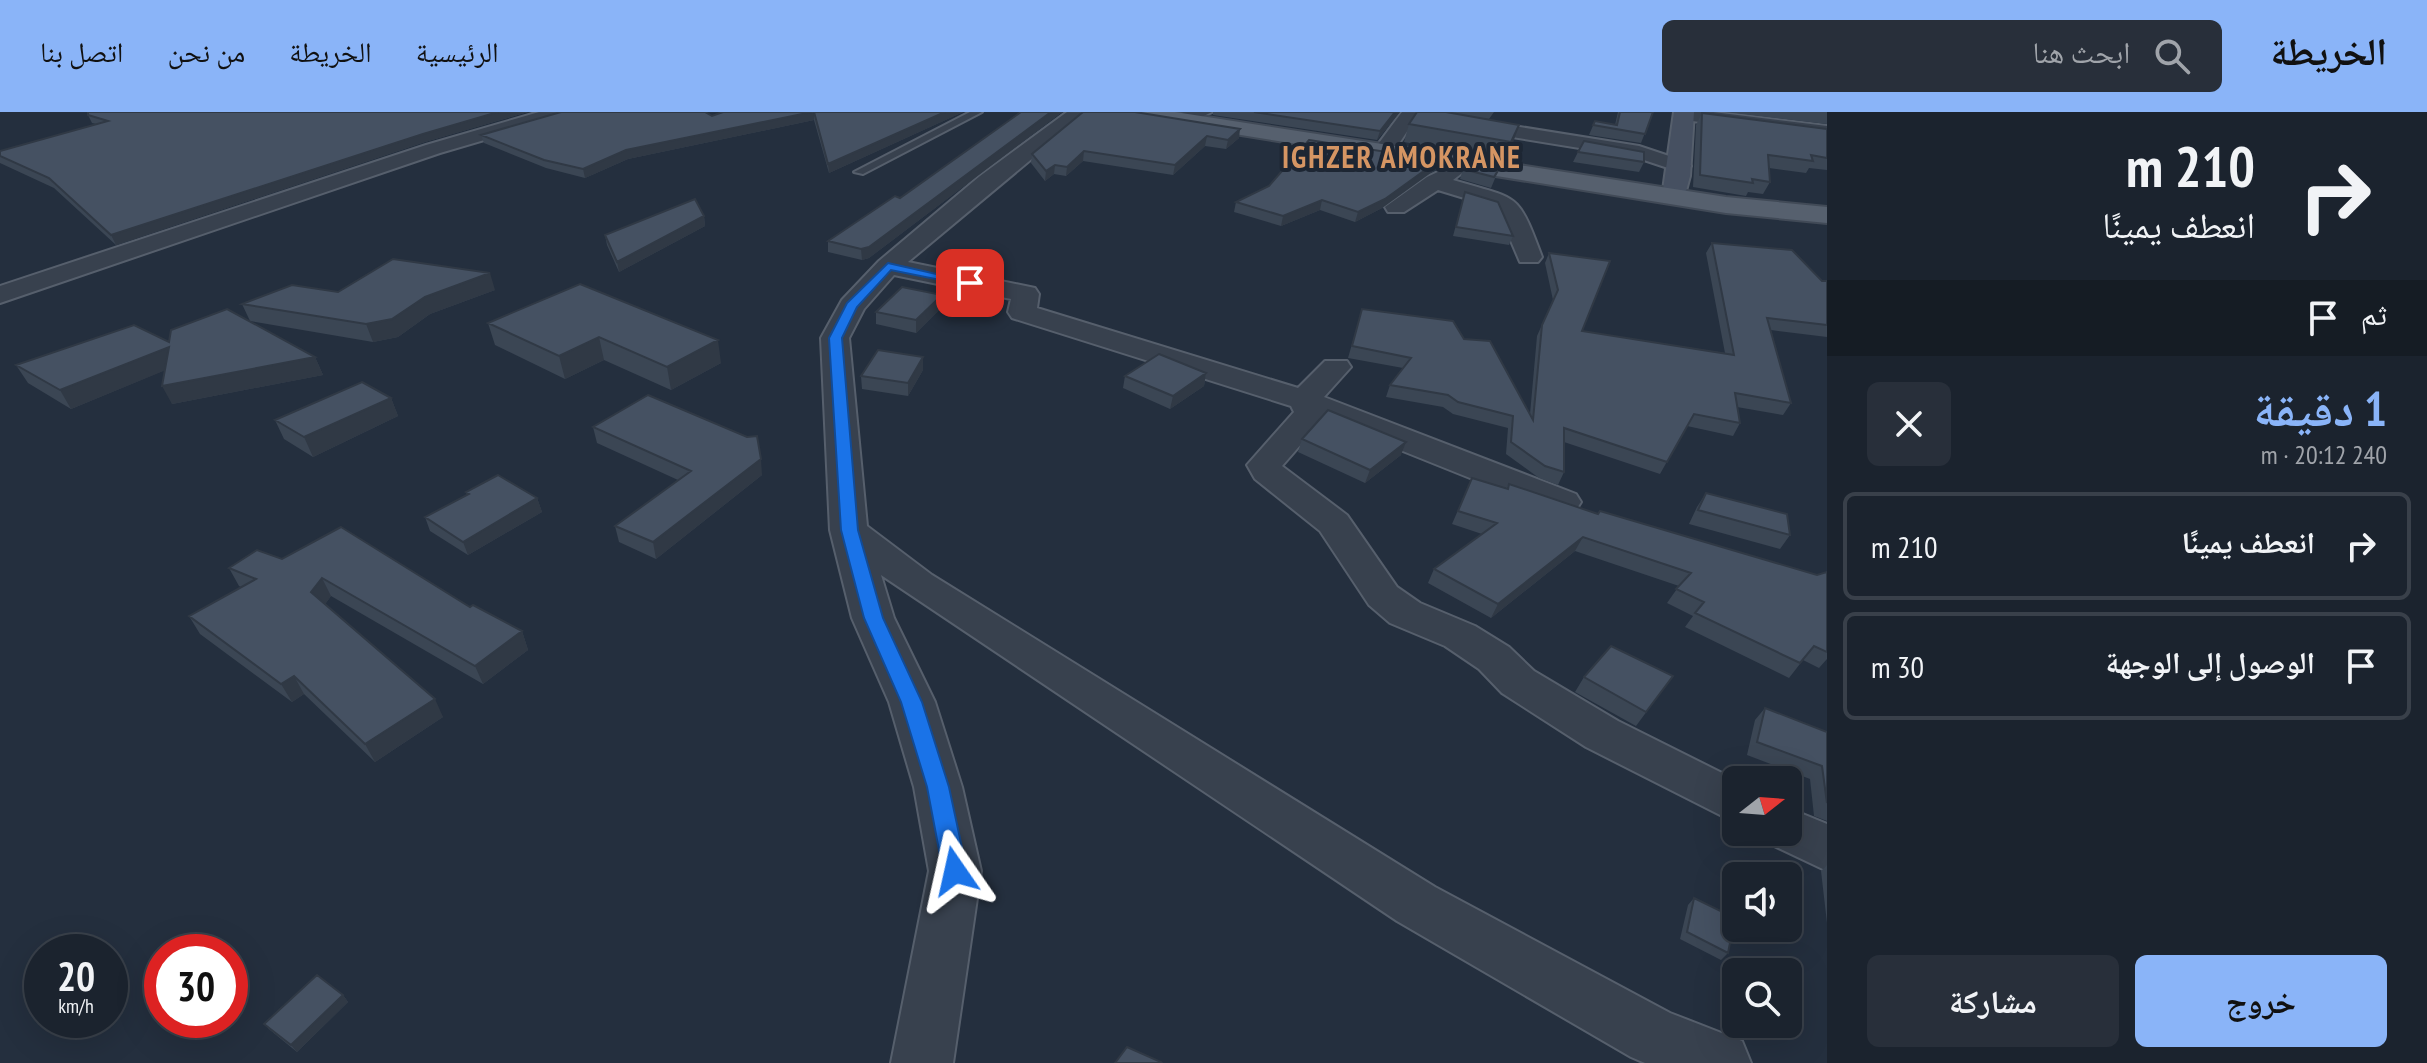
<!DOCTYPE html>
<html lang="ar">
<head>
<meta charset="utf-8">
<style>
	body { margin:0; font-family:"PT Sans Narrow","Noto Naskh Arabic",sans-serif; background:#282f3a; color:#f1f3f6; direction:rtl; height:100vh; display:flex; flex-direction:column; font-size:30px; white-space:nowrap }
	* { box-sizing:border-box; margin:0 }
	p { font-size:26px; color:#a0a4aa }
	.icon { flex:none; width:44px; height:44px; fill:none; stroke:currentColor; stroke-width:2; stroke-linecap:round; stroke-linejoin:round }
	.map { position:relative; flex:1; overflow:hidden; direction:ltr }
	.sheet { display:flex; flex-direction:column; background:#1b232e; width:600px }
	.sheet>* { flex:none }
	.guide { background:#1b232e; color:#f1f3f6; overflow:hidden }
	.needle { width:52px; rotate:73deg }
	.tools { position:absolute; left:1722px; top:654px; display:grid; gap:16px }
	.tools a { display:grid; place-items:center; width:80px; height:80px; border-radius:12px; background:#1b232e; box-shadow:0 8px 32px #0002,0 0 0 2px #39404a; font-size:40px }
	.speed { position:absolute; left:24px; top:822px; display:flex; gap:16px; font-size:40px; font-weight:700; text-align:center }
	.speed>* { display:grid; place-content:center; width:104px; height:104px; border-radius:50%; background:#1b232e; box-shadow:0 8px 32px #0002,0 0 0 2px #39404a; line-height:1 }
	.speed small { font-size:20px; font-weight:400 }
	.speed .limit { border:12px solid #d22; background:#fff; color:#111 }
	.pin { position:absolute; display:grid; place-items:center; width:68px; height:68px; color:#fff; margin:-34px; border-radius:16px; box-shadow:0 4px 12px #0006 }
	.me { position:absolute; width:88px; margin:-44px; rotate:349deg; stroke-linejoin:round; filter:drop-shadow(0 0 6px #0008) }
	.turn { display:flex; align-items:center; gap:28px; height:168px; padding:0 40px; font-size:36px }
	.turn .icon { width:104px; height:104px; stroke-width:2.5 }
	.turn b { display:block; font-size:56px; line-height:68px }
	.then { display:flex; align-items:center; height:76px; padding:0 40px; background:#0003; gap:16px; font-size:30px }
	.round { display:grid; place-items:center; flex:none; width:84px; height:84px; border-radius:12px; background:#282f3a }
	.summary { display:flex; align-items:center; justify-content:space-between; height:136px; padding:0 40px }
	h1 { font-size:48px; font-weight:800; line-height:60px; color:#8ab4f8 }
	.button { display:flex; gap:16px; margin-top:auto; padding:16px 40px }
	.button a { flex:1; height:92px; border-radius:12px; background:#8ab4f8; color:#111; font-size:32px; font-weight:800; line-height:92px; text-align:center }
	.button a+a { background:#282f3a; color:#f1f3f6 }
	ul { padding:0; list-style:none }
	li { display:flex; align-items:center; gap:24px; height:108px; margin:0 16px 12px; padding:0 24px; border:4px solid #39404a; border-radius:12px }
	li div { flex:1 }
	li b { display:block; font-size:30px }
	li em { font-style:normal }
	header { display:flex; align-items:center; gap:48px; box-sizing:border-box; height:112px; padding:0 40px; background:#8ab4f8; color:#111 }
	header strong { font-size:38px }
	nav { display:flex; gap:44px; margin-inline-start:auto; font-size:28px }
	.search { width:560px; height:72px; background:#282f3a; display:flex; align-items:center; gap:20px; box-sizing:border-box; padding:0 28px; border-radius:12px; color:#a0a4aa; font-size:30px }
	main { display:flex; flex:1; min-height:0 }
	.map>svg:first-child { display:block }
</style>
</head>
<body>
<header>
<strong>الخريطة</strong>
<div class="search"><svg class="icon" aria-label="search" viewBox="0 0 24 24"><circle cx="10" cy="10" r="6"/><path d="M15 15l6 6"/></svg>ابحث هنا</div>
<nav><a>الرئيسية</a><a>الخريطة</a><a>من نحن</a><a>اتصل بنا</a></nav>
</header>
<main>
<section class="sheet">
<div class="guide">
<div class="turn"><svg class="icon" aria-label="right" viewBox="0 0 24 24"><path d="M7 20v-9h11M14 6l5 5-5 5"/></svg><div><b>210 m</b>انعطف يمينًا</div></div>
<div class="then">ثم<svg class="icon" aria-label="arrive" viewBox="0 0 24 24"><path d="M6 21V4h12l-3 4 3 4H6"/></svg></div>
</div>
<div class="summary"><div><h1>1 دقيقة</h1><p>240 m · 20:12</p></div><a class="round"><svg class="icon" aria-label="close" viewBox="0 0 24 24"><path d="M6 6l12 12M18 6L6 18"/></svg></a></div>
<ul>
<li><svg class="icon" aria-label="right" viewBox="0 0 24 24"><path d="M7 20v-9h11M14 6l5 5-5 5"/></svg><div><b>انعطف يمينًا</b></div><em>210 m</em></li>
<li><svg class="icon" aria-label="arrive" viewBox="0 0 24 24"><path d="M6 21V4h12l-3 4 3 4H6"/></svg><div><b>الوصول إلى الوجهة</b></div><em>30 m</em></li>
</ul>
<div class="button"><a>خروج</a><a>مشاركة</a></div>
</section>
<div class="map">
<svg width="1827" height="951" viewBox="0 0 1827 951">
	<rect width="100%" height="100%" fill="#242f3e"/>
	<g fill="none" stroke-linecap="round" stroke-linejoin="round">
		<g stroke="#565f6c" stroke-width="4">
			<path id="service" d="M970,0H982L863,62L854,60Z"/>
		</g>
		<g stroke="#565f6c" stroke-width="4">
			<path id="minor" d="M539,0H568L566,4L440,41L0,191V174L426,33Z
				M1067,0H1088L908,150L1035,176L1039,182L1037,196L1298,276L1325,249H1347L1351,255L1324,285L1576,382L1581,390L1576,398L1563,401L1550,398L1323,307L1282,354L1347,403L1397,475L1420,491L1475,514L1509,535L1534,559L1618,609L1736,668V711L1586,635L1502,581L1479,557L1445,534L1390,511L1369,493L1320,419L1255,367L1247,353L1294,300L1291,294L1012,206L1008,200L1011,187L894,163L864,197L849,226L867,414L932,463L1435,775L1670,901L1742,929L1751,951H1645L1631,945L1397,809L881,463L894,506L935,590L962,675L981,759L953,951H891L929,759L914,675L889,590L852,506L830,418L821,226L842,188L879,149L980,64Z
				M1184,0H1212L1189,11H1175V3Z
				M1402,0H1426L1639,34L1687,50L1691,54L1680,60L1635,45L1414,9L1400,30L1410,41L1400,47L1393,45L1379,31Z
				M1676,0H1713L1827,14V26L1684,8L1677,6Z
				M1455,52L1466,58L1453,68C1519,88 1517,78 1542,145L1538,150H1520L1497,96L1438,78L1404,100H1388L1385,95L1427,65Z
				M1788,696L1827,712V759L1770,732L1764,720H1788Z"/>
		</g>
		<g stroke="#565f6c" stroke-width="4">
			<path id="secondary" d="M1674,0H1694L1690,64L1683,90L1674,92L1662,85Z"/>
		</g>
		<g stroke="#414a57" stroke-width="4">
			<path id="primary" d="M1125,0H1175L1726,85L1827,95V111L1726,101L1135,6Z"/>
		</g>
		<use href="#service" fill="#38414e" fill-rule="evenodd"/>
		<use href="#minor" fill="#38414e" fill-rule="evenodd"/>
		<use href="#secondary" fill="#465061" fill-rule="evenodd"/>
		<use href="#primary" fill="#56606e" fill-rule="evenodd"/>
	</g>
	<path fill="#3b4654" d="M88,0H528L425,30L116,133L54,76L0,51V39L96,12L92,11L88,3Z
		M723,0H963L829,61L814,8L628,47L585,66L546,56L484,31L481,23L712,4Z
		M1021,0H1062L869,146L862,148L828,140V129L900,86Z
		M1083,0L1239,26L1226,37L1205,34L1173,63L1083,49L1066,64L1054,62L1045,69L1031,51L1032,42Z
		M1213,0H1400L1377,28L1213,3Z
		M1417,0H1494L1489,7L1477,6L1513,31L1504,48L1404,30L1409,12Z
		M1618,0H1653L1641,31L1589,23L1595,9L1615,13Z
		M1725,0H1827V12Z
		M1702,1L1827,17V58L1809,56L1806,61L1769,56L1770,70L1763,82L1748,80L1746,84L1693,75L1696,13Z
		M1578,40L1644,50L1639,60L1573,50Z
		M1436,57L1382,96L1355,110L1320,98L1281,114L1234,100L1236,90Z
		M1463,57H1499L1491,76L1460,67Z
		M1465,80L1513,124L1509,133L1453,124Z
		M704,104L705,114L619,160L607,133L605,123Z
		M1712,131L1822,169H1827V225L1771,218L1791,291L1783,303L1737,295L1740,311L1733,324L1687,314L1660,362L1564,330V360L1558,373L1539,366L1506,342L1508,316L1453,302L1443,295L1386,285L1390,273L1403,256L1348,246L1362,197L1464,227L1530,302L1537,224L1553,188L1545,151L1549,141L1582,219L1725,241L1706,141Z
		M580,172L721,251L671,278L604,248L565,267L495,233L488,211Z
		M495,178L430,202L398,225L373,230L250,209L242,192L338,180Z
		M942,195L916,221L876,212V200Z
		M169,230L315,245L323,263L172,292L165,258L71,297L28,271L16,253Z
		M923,258L908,284L862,277L861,264Z
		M1206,261L1204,274L1170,297L1123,276L1125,264Z
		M391,286L398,304L313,345L284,327L275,308Z
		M593,315L747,325L762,363L656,447L619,430L615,414L678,368L597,331Z
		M1302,327L1401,343L1365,371L1298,340Z
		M1472,366L1506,376L1509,372L1598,402L1817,463L1827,460V547L1819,556L1803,548L1789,566L1685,515L1693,504L1667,491L1679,474L1575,439L1491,506L1428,471L1434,457L1482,422L1452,412Z
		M466,380L537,386L542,400L468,443L430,419L425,405L467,383Z
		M1706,381L1790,423L1780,437L1689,412L1697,395Z
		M282,447L470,495L522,519L528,538L483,572L331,484L325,492L443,605L375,650L304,582L292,590L200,522L189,504L241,475L239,474L229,456Z
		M1673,564L1636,614L1575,580L1584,565Z
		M1765,596L1827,620V709L1814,704L1810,667L1747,643L1755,608Z
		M1827,753V811L1821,759Z
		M1694,786L1728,841L1721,848L1680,827L1688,793Z
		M343,883L348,890L297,940L270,918L264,912Z"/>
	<path fill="#303945" d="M498,0H528L425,30L116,133L111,123L423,22Z
		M814,0V8L628,47L585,66L583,57L626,38Z
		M945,0H963L829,61L828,52Z
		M1051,0H1062L869,146L862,148L861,137Z
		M1395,0H1400L1377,28L1380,19Z
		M1519,13L1513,31L1504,48L1511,30Z
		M1240,17L1239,26L1226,37L1228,28Z
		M1207,24L1205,34L1173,63L1175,53Z
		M1084,39L1083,49L1066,64L1067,55Z
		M1439,48L1436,57L1382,96L1355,110L1358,100Z
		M1055,53L1054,62L1045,69L1046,59Z
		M1322,88L1320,98L1281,114L1283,104Z
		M704,104L705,114L619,160L617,150Z
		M490,161L495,178L430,202L398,225L373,230L366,212L425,185Z
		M942,183V195L916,221V208Z
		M599,225L604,248L565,267L559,244Z
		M718,228L721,251L671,278L667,255Z
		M169,235L178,253L71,297L60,278Z
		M315,245L323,263L172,292L162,274Z
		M923,245V258L908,284V271Z
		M1206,261L1204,274L1170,297L1173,284Z
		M391,286L398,304L313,345L304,325Z
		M1406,330L1401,343L1365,371L1370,358Z
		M761,347L762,363L656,447L653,430Z
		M537,386L542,400L468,443L463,430Z
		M1583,425L1575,439L1491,506L1498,492Z
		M322,466L331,484L321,498L311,480Z
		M522,519L528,538L483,572L475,554Z
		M294,564L304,582L292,590L281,572Z
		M435,587L443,605L375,650L365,632Z
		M343,883L348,890L297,940L291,933Z"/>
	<path fill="#455162" stroke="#303945" stroke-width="2" d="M88,0H498L423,22L111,123L49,66L0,44V39L108,9L88,3Z
		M561,0H705L712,4L723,0H812L626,38L583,57L544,48L481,23Z
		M814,0H945L828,52Z
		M1021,0H1051L869,135L861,137L828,129L895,84L900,86Z
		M1083,0H1135L1240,17L1228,28L1207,24L1175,53L1084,39L1067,55L1055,53L1046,59L1032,42Z
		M1254,0H1395L1380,19Z
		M1417,0H1446L1519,13L1511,30L1409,12Z
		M1620,0H1653L1645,22L1593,13L1595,9L1617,13Z
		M1702,1L1827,17V46L1811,43L1813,49L1768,43L1770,70L1752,67L1753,71L1700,63Z
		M1309,28L1439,48L1385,87L1358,100L1322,88L1283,104L1236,90L1269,74Z
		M1584,29L1644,40V50L1578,40Z
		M1469,52L1499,57L1494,65L1463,57Z
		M1465,80L1498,90L1513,124L1456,115Z
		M695,87L704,104L617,150L605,123Z
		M1712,131L1792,138L1822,169H1827V213L1767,206L1791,291L1735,281L1740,311L1694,302L1667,350L1564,316V360L1545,354L1511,330L1513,304L1458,290L1448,283L1390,273L1411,246L1352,234L1362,197L1453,209L1464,227L1490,229L1533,308L1542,213L1558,178L1549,141L1610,149L1582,219L1734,243Z
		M393,147L490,161L425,185L392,207L366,212L242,192L292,173L338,180Z
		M580,172L718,228L667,255L599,225L559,244L488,211Z
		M902,175L942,183L916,208L876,200Z
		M227,197L315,245L162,274L169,235L60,278L16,253L134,213L169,230L171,218Z
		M878,238L923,245L908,271L861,264Z
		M1159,242L1206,261L1173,284L1125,264Z
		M362,270L391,286L304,325L275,308Z
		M648,283L747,325L757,324L761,347L653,430L615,414L691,359L593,315Z
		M1328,298L1406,330L1370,358L1302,327Z
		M498,363L537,386L463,430L425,405L469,382L466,380Z
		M1472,366L1508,377L1509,372L1598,402L1600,399L1817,463L1827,460V540L1814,534L1800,551L1695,501L1704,490L1676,477L1691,461L1583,425L1498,492L1434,457L1497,411L1458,399Z
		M1706,381L1787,402L1790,423L1698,398Z
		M341,415L470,495L473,493L522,519L475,554L322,466L311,480L435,587L365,632L294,564L281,572L189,504L256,467L229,456L257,438L282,447Z
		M1611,534L1673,564L1646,600L1584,565Z
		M1765,596L1827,620V691L1822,654L1757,630Z
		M1694,786L1735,806L1728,841L1687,820Z
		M317,863L343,883L291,933L264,912Z
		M1127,935L1161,950L1162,951H1115Z"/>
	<path fill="#1a73e8" stroke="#114b97" stroke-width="2" d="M888,151L976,171L970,174L891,158L857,195L842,226L858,418L883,506L922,590L949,675L967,759L963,766L955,769L947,766L943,759L927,675L901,590L864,506L841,418L829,226L847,191Z"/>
	<g text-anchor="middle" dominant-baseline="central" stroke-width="8" stroke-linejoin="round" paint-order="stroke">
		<g font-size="30" font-weight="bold" letter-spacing="2" fill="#d59563" stroke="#1d2633">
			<text x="1402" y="44">IGHZER AMOKRANE</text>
		</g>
	</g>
</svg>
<div class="tools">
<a><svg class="needle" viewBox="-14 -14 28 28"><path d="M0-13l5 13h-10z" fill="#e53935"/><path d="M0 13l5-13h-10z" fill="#a0a4aa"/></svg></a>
<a><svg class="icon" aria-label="sound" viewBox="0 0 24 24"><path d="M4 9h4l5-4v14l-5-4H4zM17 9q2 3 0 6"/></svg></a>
<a><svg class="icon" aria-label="search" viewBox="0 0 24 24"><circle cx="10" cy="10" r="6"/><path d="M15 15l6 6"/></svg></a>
</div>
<div class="speed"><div>20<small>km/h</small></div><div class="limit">30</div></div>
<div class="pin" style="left:970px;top:171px;background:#d93025"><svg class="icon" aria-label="arrive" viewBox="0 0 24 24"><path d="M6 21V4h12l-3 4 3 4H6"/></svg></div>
<svg class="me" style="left:955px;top:759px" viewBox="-20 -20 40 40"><path d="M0-17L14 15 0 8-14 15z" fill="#1a73e8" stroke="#fff" stroke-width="4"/></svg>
</div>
</main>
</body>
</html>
